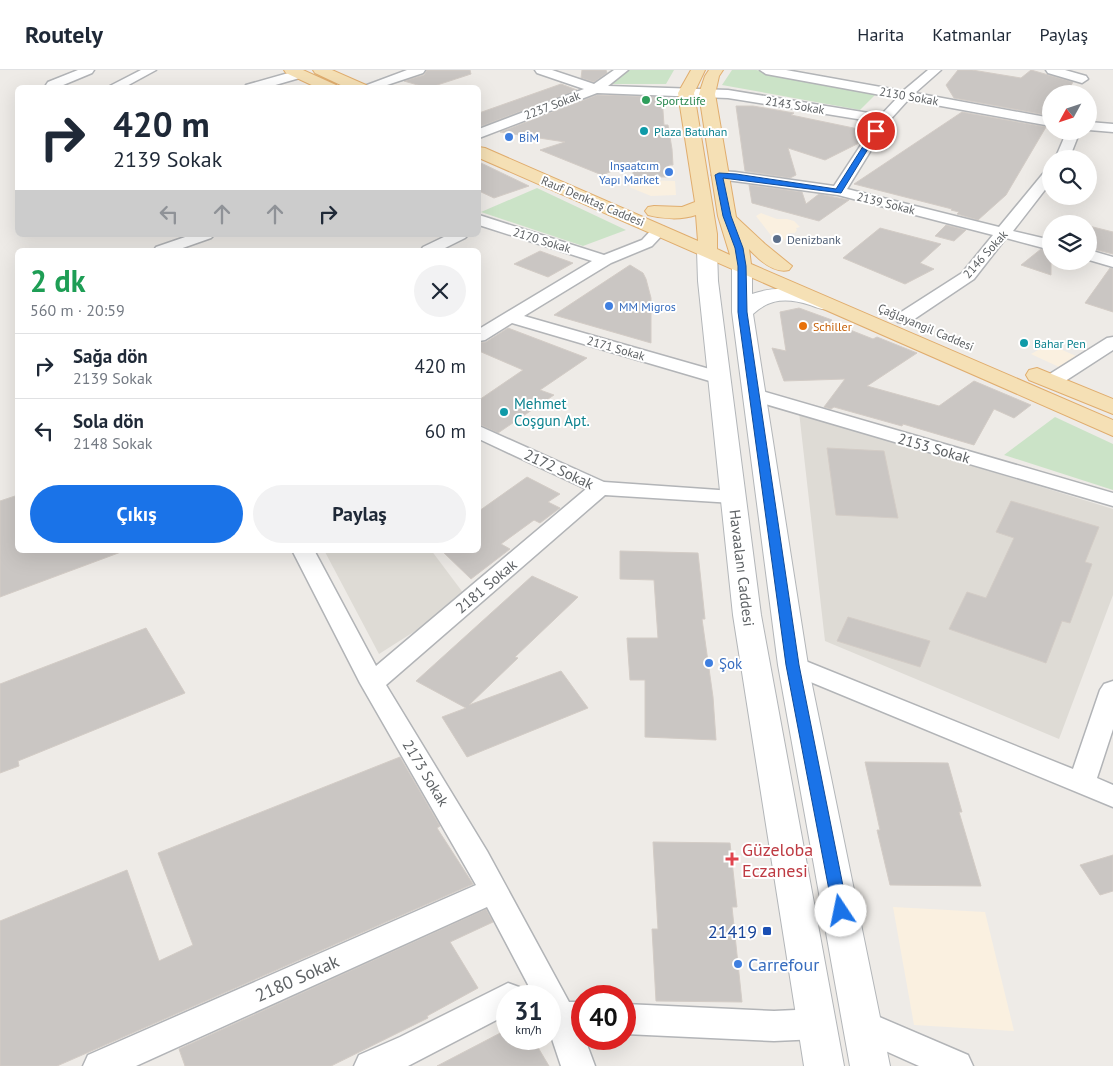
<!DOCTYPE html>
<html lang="tr">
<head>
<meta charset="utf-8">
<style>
	body { margin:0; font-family:"PT Sans",sans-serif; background:#f2f2f3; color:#1f2937; height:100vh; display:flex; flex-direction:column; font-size:19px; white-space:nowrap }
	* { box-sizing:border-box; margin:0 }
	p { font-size:16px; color:#747a83 }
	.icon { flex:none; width:28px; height:28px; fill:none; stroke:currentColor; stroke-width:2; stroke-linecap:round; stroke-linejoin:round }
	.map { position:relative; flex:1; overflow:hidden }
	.panel { position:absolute; left:15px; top:178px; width:466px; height:305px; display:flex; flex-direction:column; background:#fff; border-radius:8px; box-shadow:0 5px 20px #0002 }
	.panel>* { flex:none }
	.hud { position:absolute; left:15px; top:15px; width:466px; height:152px; border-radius:8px; box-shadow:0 5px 20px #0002; background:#fff; color:#1f2937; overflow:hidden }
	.needle { width:32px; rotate:230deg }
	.buttons { position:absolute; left:1042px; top:15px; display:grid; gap:10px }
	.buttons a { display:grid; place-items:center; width:55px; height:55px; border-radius:50%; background:#fff; box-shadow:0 5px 20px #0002; font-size:25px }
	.speed { position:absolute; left:496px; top:915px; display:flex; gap:10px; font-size:25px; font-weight:700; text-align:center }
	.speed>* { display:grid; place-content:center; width:65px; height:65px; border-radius:50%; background:#fff; box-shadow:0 5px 20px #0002; line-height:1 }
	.speed small { font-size:12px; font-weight:400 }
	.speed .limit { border:8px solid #d22; background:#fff; color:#111 }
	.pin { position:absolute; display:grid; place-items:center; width:42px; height:42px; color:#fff; margin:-21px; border:2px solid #fff; border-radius:50%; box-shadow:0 1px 5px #0007 }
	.me { position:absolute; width:55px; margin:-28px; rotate:349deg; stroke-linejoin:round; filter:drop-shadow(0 0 4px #0008) }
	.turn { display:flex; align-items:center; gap:18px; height:105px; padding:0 15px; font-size:22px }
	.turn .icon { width:65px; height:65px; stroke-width:2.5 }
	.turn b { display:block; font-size:35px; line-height:42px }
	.lanes { display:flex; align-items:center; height:48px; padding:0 15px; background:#0003; justify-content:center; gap:25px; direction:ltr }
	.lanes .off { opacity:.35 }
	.round { display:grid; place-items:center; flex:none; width:52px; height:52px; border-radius:26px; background:#f2f2f3 }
	.summary { display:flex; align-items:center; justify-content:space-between; height:85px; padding:0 15px }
	h1 { font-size:30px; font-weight:700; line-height:38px; color:#1e9e55 }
	.primary-button { display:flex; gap:10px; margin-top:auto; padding:10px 15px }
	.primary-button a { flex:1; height:58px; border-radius:30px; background:#1a73e8; color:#fff; font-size:20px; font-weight:700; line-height:58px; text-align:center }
	.primary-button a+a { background:#f2f2f3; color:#1f2937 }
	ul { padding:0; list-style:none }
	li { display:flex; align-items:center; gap:15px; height:65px; padding:0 15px; border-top:1px solid #e0e1e3 }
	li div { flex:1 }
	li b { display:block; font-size:19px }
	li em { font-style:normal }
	header { display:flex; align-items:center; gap:30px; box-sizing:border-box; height:70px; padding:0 25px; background:#fff; border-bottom:1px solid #e0e1e3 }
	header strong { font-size:24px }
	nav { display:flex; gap:28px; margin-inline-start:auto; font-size:18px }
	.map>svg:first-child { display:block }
</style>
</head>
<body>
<header>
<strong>Routely</strong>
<nav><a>Harita</a><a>Katmanlar</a><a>Paylaş</a></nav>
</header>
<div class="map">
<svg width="1113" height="996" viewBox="0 0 1113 996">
	<rect width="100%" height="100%" fill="#eeebe7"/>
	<path fill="#faf0e0" d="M639,110L675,111L676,125L651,126L629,117Z
		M761,143L777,149H787L794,151L800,157L796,158L797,160L795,163H789L784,170L773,168L756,146Z
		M1049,274L1076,286L1059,297L1031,284Z
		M893,837L985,842L1014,961L914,955Z"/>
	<path fill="#dedbd5" d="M799,342L1113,439V525L1059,669L825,571Z
		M324,480H431L467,528L379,584Z"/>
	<path fill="#cbe3c7" d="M627,0H674L666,14H612Z
		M732,0H756L878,22L860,40L722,15Z
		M537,118L626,160L583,176L481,142Z
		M1055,347L1113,374V420L1004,385Z"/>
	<path fill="#cac6c3" stroke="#d3ccc6" d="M427,0H470L471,4L428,18L404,11L424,5Z
		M582,0H606L607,3L594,12L581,8Z
		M958,0H972L1021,8L1031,0L1073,12L1066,24H1051V46L954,28L946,15Z
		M561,14L577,20L479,57V43Z
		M597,25L662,27L664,55H668L672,79L673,95H669L670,107H633V93L602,105L540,80L565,72L500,62Z
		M736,36H753L794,43L791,45L868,61L861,72L825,90L788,78L796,105L790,108L745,101Z
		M962,42L1046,57L1006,125L978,150L957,144L959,142L951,140L952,139L854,114Z
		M479,92L529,116L494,128L479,121Z
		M749,115L802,122L806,134L819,124L849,130L819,151L752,133Z
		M946,155L966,160L954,171L935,166Z
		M1089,156L1113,162V184L1089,178Z
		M880,158L941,174L920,193L934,199L905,214L843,188Z
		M1041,179L1051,182V205L1021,195Z
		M540,181L573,193L548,207L514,194Z
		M630,195L643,203L646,209L651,228V273L554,245Z
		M1110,198L1113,199V242L1085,233Z
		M799,238L832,250L830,252L873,269L877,267L917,283L867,316L939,336L974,311L1031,335L1014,348L994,339L974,375L903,354L902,356L834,337L831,339L824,337L845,309L784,311L772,278L786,281L780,242Z
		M508,258L587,288L540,320L554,325L498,363L479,354V330L523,300L479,281V273L486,272Z
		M827,378L884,381L898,448L836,445Z
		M527,407L560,424L548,432L560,438L540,453L534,450L501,474L510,479L471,509L441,480H479V441Z
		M18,425V480H121V482L0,527V431Z
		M1011,431L1099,457L1085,492L1092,494L1070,553L1062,551L1046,593L949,559L967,522L986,528L1014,468L996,462Z
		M620,481L698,483L705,549H702L713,627L716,670L645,667V610H630L627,568H658L654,510L620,509Z
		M532,506L578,527L515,587L518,588L469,635L561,601L588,638L467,687L442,647L466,638L416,611Z
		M848,547L930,571L920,597L837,571Z
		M146,558L185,623L18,691L19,696L0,703V614Z
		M400,687L440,756L437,758L473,814L57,996H0V851L127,800L159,891L193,875L158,783Z
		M865,692L948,693L962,742H959L981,816L890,815L877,760H880Z
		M653,772L730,773L737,837H732L742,932L656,931L652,859H658Z
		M1113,785V821L1100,825L1080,795Z
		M486,839L493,852L450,872L478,918L427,946L428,948L331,996H185L179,979Z
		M508,959V969H533L549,996H437Z"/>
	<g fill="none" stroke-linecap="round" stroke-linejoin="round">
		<g stroke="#b2b4b7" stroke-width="3">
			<path id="street" d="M78,0H94L92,3L56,18H44L48,12Z
				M141,0H156L123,18H106Z
				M299,0L305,4L303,7L265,18H244L246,15Z
				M407,0H425L423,3L378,18H359Z
				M535,0H552L594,14L614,0H628L608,16L728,20L881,45L897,28L766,4L760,0H786L903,21L928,0H941L915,23L1051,48V56L908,30L889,51L847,119L999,157L1046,100L1051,99V112L1013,161L1051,170V180L1006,168L974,209L910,252L904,253L898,252L895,248L898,244L962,203L993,165L838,125L719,109L712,105L719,101L735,102L834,116L876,52L728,28L597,23L479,68V59L584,19L537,3Z
				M1046,0H1065L1086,6L1088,9L1082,13L1048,3Z
				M1089,52L1113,54V62L1089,60Z
				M1067,61H1080L1069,89H1055Z
				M479,145L604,185L642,170L654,157H664L667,160L652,176L611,193L524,246L727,304L729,308L727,312L720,314L713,312L512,253L485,270L479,271V259L592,191L479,155Z
				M191,165H214L211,168L177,180H154L156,177Z
				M448,165H468L465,168L441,180H421L423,177Z
				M1089,180L1113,187V197L1089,190Z
				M1113,267V280L1059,315L1052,317L1045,315L1043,311L1045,307L1107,268Z
				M755,319L1113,423V436L748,329L746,325L748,321Z
				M479,356L604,412L733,421L740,423L743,427L740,431L733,433L605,425L386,615L487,781L569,932H582V969H585L595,996H561L550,963V926H534L487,837L136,996H83L88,985L476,815L360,613L292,480H314L376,596L586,419L479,369Z
				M793,586L1073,699L1100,620L1104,614L1113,611V659L1097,708L1113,715V737L784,601L781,595L784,589Z
				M508,913L519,917L524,926H508V944L408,996H354L359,985L400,967Z
				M625,934L774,941L818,939L829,943L834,954L829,965L818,969L774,971L625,964Z
				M863,940L968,985L973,996H919L852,966L847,955L852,944Z"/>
		</g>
		<g stroke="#b3b6b9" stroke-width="2">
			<path id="secondary" d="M707,174L714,176L717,180L718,211L761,545L844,996H804L733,545L698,211L697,180L700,176Z
				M742,191L749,193L752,197V224C780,214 806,220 833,230L836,234L833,238C824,241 818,238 810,235C788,228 770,228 753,244L808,595L890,996H850L778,595L732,242V197L735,193Z"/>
		</g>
		<g stroke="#e0ad6e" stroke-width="2">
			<path id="primary" d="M284,0H303L336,15L338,18H318L286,3Z
				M313,0H332L366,15L368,18H347L315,3Z
				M691,0H705L694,23L717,164V179L730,185L718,146L699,24L705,6L709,0H723L719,6L715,24L736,147L765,174L792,196L789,200C774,204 759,190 749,179L751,194L1113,350V366L479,88V77L485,78L698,171L696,145C682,150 663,149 648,145L645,141L648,137L654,136L682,137L695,132L678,23Z
				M1037,298L1113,329V344L1029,310L1026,305L1029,300Z"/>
		</g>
		<use href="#street" fill="#fff" fill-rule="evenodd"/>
		<use href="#secondary" fill="#fff" fill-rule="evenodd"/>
		<use href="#primary" fill="#f5e0b5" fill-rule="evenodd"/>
	</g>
	<path fill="#1a73e8" stroke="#114b97" d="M874,59L879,61L841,123L723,108L731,146L743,178L746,196L747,242L799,595L848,841L846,846L841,848L836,846L833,841L786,595L738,242V196L735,178L723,146L715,105L719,103L736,104L836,119Z"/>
	<circle fill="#2e9e5b" stroke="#fff" stroke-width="2" cx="646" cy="30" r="5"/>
	<g fill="#0f9aa8" stroke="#fff" stroke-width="2">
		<circle cx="644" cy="61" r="5"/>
		<circle cx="1024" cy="273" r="5"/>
		<circle cx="504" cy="342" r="5"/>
	</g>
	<g fill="#3f7fe0" stroke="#fff" stroke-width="2">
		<circle cx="509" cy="67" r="5"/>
		<circle cx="669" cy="102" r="5"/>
		<circle cx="609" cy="236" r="5"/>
		<circle cx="709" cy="593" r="5"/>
		<circle cx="738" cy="894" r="5"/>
	</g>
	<circle fill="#5c6f8a" stroke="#fff" stroke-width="2" cx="777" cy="169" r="5"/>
	<circle fill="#e8710a" stroke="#fff" stroke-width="2" cx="803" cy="256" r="5"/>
	<path fill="#e0444e" stroke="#fff" stroke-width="2" d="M729.5 781.5h5v5h5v5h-5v5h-5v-5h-5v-5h5z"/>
	<rect fill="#1a4fb4" stroke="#fff" stroke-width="2" x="762" y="856" width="10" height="10" rx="2.5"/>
	<g text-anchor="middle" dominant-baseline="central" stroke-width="4" stroke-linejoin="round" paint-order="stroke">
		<g font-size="12" fill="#5e6265" stroke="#fff">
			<text transform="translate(909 26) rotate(10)">2130 Sokak</text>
			<text transform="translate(552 35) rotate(-21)">2237 Sokak</text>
			<text transform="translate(795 35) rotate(9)">2143 Sokak</text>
			<text transform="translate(593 131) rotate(23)">Rauf Denktaş Caddesi</text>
			<text transform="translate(886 133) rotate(14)">2139 Sokak</text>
			<text transform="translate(542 170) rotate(17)">2170 Sokak</text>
			<text transform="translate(985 184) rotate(-48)">2146 Sokak</text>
			<text transform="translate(926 257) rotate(23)">Çağlayangil Caddesi</text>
			<text transform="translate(616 278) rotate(16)">2171 Sokak</text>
		</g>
		<g font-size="12" fill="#27864d" stroke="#fff" text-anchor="start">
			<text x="656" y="30">Sportzlife</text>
		</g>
		<g font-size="12" fill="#0d838f" stroke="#fff" text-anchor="start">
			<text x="654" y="61">Plaza Batuhan</text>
			<text x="1034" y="273">Bahar Pen</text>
		</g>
		<g font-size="12" fill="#366cbe" stroke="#fff" text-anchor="start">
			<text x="519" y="67">BİM</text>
			<text x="659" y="95" text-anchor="end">Inşaatcım<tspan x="659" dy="14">Yapı Market</tspan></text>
			<text x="619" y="236">MM Migros</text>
		</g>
		<g font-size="12" fill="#4e5e75" stroke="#fff" text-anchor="start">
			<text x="787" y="169">Denizbank</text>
		</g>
		<g font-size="12" fill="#c56008" stroke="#fff" text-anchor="start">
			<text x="813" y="256">Schiller</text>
		</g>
		<g font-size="15" fill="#0d838f" stroke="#fff" text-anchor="start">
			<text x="514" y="333">Mehmet<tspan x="514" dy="17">Coşgun Apt.</tspan></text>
		</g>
		<g font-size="15" fill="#5e6265" stroke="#fff">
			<text transform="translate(934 378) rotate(16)">2153 Sokak</text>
			<text transform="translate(559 399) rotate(25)">2172 Sokak</text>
			<text transform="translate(742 498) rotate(83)">Havaalanı Caddesi</text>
			<text transform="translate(486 516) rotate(-40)">2181 Sokak</text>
			<text transform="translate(426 703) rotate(59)">2173 Sokak</text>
		</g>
		<g font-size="15" fill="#366cbe" stroke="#fff" text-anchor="start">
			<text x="719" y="593">Şok</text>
		</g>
		<g font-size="18" fill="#be3a42" stroke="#fff" text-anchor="start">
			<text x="742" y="779">Güzeloba<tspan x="742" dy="21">Eczanesi</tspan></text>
		</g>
		<g font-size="18" fill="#164399" stroke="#fff" text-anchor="end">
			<text x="757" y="861">21419</text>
		</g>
		<g font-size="18" fill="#366cbe" stroke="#fff" text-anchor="start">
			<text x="748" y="894">Carrefour</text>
		</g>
		<g font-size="18" fill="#5e6265" stroke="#fff">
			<text transform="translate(297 908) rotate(-24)">2180 Sokak</text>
		</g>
	</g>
</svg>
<div class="buttons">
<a><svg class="needle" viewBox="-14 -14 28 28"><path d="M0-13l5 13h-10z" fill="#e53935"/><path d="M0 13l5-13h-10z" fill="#747a83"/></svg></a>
<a><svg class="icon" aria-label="search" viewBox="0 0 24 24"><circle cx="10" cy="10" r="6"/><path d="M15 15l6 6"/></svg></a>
<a><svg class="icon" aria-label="layers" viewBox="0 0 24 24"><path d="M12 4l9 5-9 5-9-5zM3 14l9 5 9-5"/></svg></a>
</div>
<div class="speed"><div>31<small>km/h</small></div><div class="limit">40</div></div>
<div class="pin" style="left:876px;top:61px;background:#d93025"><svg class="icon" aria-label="arrive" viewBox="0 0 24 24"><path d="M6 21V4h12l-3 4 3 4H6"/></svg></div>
<svg class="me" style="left:841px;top:841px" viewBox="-20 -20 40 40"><circle r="19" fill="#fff"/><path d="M0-13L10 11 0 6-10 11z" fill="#1a73e8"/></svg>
<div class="hud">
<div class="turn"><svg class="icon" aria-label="right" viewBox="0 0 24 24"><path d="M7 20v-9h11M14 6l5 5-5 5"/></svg><div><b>420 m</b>2139 Sokak</div></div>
<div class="lanes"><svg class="icon off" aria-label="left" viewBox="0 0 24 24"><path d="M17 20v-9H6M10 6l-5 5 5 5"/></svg><svg class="icon off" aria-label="ahead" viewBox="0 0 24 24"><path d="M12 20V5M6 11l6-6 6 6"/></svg><svg class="icon off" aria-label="ahead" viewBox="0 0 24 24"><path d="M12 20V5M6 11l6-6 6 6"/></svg><svg class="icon" aria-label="right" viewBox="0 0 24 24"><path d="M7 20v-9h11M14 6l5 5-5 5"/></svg></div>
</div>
<section class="panel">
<div class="summary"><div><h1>2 dk</h1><p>560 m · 20:59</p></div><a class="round"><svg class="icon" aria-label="close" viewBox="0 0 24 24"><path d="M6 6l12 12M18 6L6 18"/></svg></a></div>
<ul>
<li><svg class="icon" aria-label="right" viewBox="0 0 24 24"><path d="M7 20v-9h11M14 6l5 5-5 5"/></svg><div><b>Sağa dön</b><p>2139 Sokak</p></div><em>420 m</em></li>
<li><svg class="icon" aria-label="left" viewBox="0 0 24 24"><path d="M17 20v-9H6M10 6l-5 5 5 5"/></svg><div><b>Sola dön</b><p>2148 Sokak</p></div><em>60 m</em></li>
</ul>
<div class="primary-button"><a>Çıkış</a><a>Paylaş</a></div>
</section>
</div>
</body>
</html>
